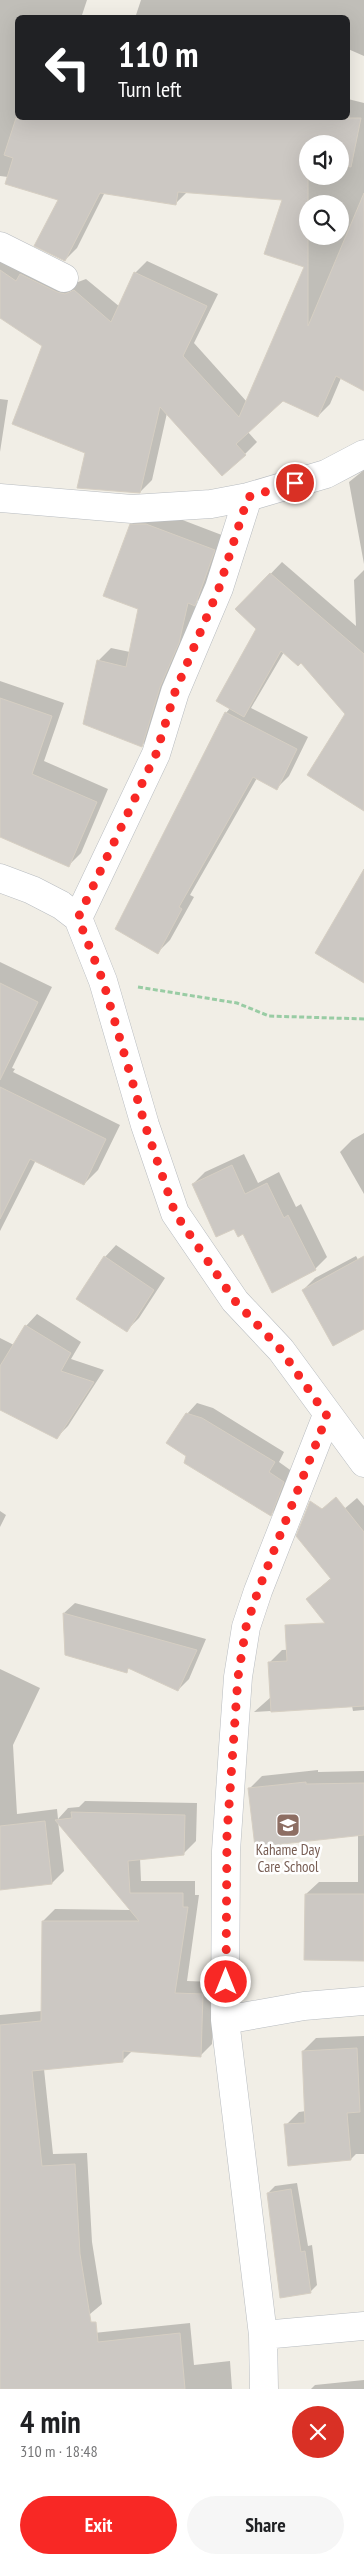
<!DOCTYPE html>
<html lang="en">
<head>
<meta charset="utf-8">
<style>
	body { margin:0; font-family:"PT Sans Narrow",sans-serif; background:#f6f6f6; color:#202124; height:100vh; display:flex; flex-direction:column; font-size:19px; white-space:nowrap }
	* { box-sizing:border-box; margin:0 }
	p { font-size:16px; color:#757577 }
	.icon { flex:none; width:28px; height:28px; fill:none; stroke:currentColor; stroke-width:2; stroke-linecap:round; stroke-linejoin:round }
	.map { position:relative; height:2389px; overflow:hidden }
	.details { display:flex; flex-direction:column; background:#fff; flex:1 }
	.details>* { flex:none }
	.top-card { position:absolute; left:15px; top:15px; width:335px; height:105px; border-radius:8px; box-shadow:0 5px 20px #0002; background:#202124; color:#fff; overflow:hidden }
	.fabs { position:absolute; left:299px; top:135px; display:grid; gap:10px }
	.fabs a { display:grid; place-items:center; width:50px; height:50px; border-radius:50%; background:#fff; box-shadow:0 5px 20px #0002; font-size:25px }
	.pin { position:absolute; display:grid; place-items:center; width:42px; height:42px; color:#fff; margin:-21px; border:2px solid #fff; border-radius:50%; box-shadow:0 1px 5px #0007 }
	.me { position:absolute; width:55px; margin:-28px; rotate:0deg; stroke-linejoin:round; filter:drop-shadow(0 0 4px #0008) }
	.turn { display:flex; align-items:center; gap:18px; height:105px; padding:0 20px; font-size:22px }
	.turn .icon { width:65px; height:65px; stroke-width:2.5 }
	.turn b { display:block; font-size:35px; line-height:42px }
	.round { display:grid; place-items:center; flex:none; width:52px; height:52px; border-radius:26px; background:#f6f6f6 }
	.summary { display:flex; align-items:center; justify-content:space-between; height:85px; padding:0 20px }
	h1 { font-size:30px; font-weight:600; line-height:38px }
	.action { display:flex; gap:10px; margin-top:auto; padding:10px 20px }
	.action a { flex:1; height:58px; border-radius:30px; background:#f82825; color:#fff; font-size:20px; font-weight:600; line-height:58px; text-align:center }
	.action a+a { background:#f6f6f6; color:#202124 }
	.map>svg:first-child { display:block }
</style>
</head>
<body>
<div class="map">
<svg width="364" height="2389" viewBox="0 0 364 2389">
	<rect width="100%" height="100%" fill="#f1eee6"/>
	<path fill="#0003" fill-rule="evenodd" d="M0,0H87L81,18H18V118H348V99L364,103V389L341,378L330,404L318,416L282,400L248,432L257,442L245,454L167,413L152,480L140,492L86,452L43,345L0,317V262L7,255L70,281L78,282L86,279L120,307L135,273L147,261L218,294L194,343L247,402L306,267L284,199L187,192L175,204L105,192L77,248L65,260L59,200L8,177L0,176ZM308,144H340V176H308ZM308,204H340V236H308Z
		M141,0H364V56L348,49V18H135Z
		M0,399L8,400L0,452Z
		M364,470V564L349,482Z
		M159,511L227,537L207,591L197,601L191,629L154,733L141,746L98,661L111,648L130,652L139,608L131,525L144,512Z
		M282,562L356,626L354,580L364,570V810L347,714L301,662L284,652L251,708L308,737L289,776L277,788L257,778L190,895L194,897L170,940L158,952L226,713L231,707L258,628L237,609Z
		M0,681L64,703L44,761L108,789L81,853L68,866L0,836Z
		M0,962L52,987L12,1068L15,1069L13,1072L120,1125L98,1170L84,1184L36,1160L0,1231Z
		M364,1133V1194L340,1152L352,1140Z
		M244,1154L258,1183L279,1172L296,1207L301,1204L327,1257L315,1269L235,1227L193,1184L205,1172Z
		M116,1245L165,1278L139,1318L127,1330L105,1257Z
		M356,1256L364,1271V1328L303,1290L315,1278Z
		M37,1314L81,1342L71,1359L104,1370L68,1426L56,1438L0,1409V1338L14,1345L26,1326Z
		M197,1403L213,1408L284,1452L279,1462L293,1472L281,1504L271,1514L188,1456L187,1414Z
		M357,1498L364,1506V1594L307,1599L331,1578L316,1533Z
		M0,1511L6,1515L0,1527Z
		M75,1603L206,1639L189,1679L178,1690L130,1667L126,1671L66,1654L64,1613Z
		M364,1639V1710L353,1711L352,1706L254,1712L271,1697L269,1663L282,1650L305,1649Z
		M0,1669L40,1688L13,1745L17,1814L57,1809L58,1819L68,1808L79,1807L85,1801L197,1803L196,1841L184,1853L140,1858L141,1881H195V1895H199L187,1981L215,1982L212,2044L200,2056L133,2050L122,2061L44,2069L53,2154L87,2153L92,2242L102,2304L0,2389V2015L42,2011L43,1921L55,1909L131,1910L58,1821L64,1871L52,1883L0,1888Z
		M318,1770V1772L364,1771V1960L306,1894L319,1882H358V1834L250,1788L262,1776Z
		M364,2036V2154H356L351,2159L286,2125L299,2112L306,2111L303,2051L316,2038Z
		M297,2183L308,2246L312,2245L317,2285L310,2292L268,2193L275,2186Z
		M190,2323L194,2365L230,2361L232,2389H78L84,2334Z
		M364,2380V2389H311L315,2385Z"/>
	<path fill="#ccc8c3" stroke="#d6cfc3" d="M16,118H361L351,167L340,165V144H308V326L364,193V391L336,376L318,417L283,401L236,444L246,455L222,476L160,407L140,493L77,488L85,453L12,424L42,346L0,318V270L16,281L20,274L57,292L65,294L74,290L111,322L134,272L207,306L183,356L239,417L304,267L264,254L282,200L178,192L176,205L100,193L65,261L34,246L58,200L5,184L13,158L4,155Z
		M130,524H146L215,550L195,606L188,603L179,643L160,687L142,747L83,724L97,660L126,667L138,609L103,596Z
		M270,573L364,654V811L307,775L345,714L301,663L298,666L281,651L244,717L216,701L256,629L235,609Z
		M0,698L52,716L32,774L97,802L69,867L0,837Z
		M225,712L297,749L277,790L253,777L179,907L182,909L158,954L115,929Z
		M364,869V983L315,953Z
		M0,983L38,1002L0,1080Z
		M0,1087L106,1139L84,1185L30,1159L0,1219Z
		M232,1165L245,1194L267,1183L284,1218L288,1215L316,1270L272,1293L243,1234L238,1237L234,1229L216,1237L192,1184Z
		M104,1256L154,1290L127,1332L76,1299Z
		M364,1256V1329L333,1346L302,1290Z
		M25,1325L71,1353L61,1371L94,1382L57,1439L0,1410V1366Z
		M186,1413L202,1418L275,1462L269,1472L284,1482L271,1516L184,1463L186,1456L166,1443Z
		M336,1497L364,1532V1706L271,1712L268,1662L287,1661L285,1625L325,1623L306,1599L331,1579L296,1536L310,1501L322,1509Z
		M63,1613L197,1650L178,1691L128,1668L127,1673L65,1655Z
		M306,1782V1784L364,1783V1835L255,1847L248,1788Z
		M71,1812L185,1815L184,1855L128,1861L130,1893H183V1907H188L175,1993L203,1994L201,2057L123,2051V2062L32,2071L42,2166L75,2164L80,2254L91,2322H96L98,2342L180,2333L185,2389H0V2025L41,2021L42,1921H139L55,1820L72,1818Z
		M45,1821L52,1884L0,1890V1826Z
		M305,1894H364V1961L304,1960Z
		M357,2048L360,2112L347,2113L351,2160L288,2166L284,2124L305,2123L302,2051Z
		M291,2189L301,2252L305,2251L311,2293L280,2298L267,2193Z"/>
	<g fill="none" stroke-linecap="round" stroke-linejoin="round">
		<g stroke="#b8bcc0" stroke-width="29">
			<path id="street" d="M0,246L64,278
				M0,498L132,509L211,504L248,497L326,474L364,454
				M0,878L32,890L61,905L78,918L103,981L145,1125L175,1213L235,1301L281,1350L364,1463
				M78,918L156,754L175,692L219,588L248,497
				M225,2020L304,2006L364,2001
				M263,2335L364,2326
				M264,2389L263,2335L225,2020L226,1851L233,1748L238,1677L246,1627L258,1591L327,1415"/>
		</g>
		<path stroke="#99cca4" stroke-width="3" stroke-dasharray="5 2.5" stroke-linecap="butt" d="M138,987L237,1003L269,1016L364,1019"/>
		<use href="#street" stroke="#fff" stroke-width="28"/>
	</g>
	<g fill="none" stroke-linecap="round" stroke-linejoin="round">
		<path stroke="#f82825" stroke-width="9" stroke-dasharray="0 16.2" d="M226,1982L227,1834L238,1677L246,1627L258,1591L327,1416L281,1350L235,1301L175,1213L145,1125L103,981L78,918L156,754L175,692L219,588L248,497L295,483"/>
	</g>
	<defs>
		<g id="school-square" transform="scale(1.25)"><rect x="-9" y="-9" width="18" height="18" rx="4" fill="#8d6e63" stroke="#fff"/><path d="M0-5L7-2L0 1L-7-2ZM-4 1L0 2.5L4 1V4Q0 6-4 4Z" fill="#fff"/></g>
	</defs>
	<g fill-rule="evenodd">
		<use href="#school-square" x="288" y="1825"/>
	</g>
	<g text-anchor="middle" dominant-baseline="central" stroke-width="5" stroke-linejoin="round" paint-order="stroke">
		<g font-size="15" fill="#785e54" stroke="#fff">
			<text x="288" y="1849">Kahame Day<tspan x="288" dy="17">Care School</tspan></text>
		</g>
	</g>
</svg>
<div class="fabs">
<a><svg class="icon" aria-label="sound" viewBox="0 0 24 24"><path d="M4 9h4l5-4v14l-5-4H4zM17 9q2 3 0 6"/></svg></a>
<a><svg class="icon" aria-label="search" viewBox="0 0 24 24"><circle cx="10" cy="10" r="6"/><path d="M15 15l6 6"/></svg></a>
</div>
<div class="pin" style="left:295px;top:483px;background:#d93025"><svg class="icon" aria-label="arrive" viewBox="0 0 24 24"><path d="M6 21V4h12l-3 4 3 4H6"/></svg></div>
<svg class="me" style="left:226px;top:1982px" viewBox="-20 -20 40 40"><circle r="17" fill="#f82825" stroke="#fff" stroke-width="3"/><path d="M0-11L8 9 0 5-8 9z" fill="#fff"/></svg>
<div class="top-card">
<div class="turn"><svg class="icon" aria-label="left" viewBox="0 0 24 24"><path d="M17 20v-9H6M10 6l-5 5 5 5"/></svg><div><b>110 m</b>Turn left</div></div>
</div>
</div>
<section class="details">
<div class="summary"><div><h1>4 min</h1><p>310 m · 18:48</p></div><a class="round" style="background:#d93025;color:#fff"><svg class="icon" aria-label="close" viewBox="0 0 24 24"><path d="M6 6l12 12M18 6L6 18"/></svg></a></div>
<div class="action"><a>Exit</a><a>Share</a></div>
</section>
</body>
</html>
